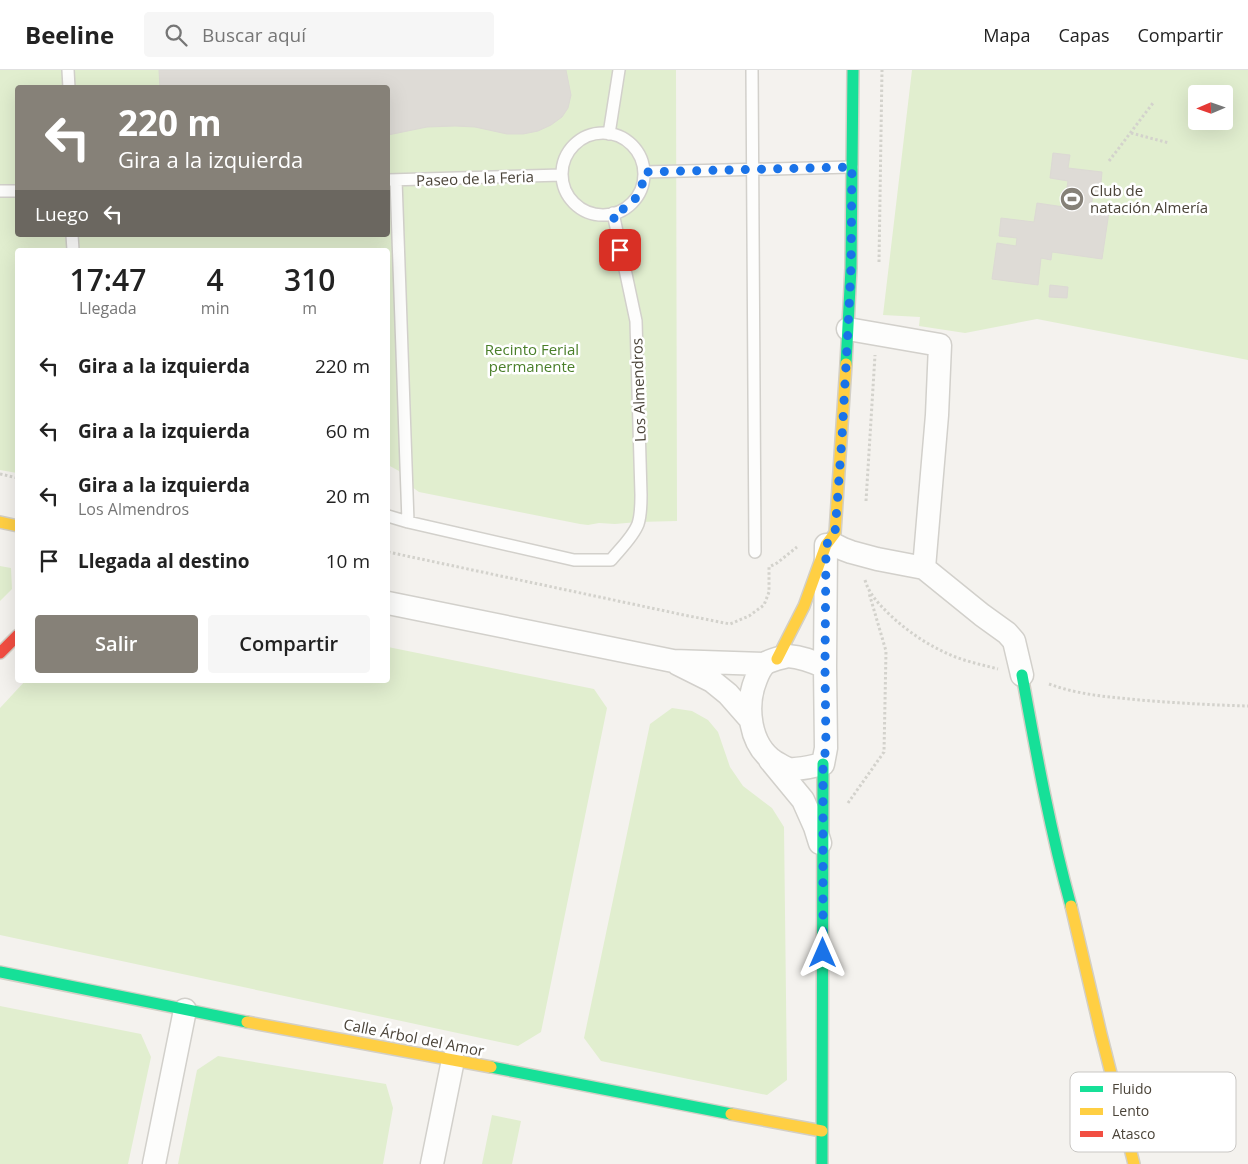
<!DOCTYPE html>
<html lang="es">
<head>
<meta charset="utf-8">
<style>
	body { margin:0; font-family:"Open Sans",sans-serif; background:#f6f6f6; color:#222; height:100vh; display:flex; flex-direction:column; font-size:19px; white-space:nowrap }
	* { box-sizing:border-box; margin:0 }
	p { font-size:16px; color:#767676 }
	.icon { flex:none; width:28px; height:28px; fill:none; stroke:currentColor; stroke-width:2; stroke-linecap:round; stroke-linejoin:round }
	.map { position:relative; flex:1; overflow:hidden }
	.details { position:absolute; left:15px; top:178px; width:375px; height:435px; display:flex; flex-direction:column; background:#fff; border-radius:5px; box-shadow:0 5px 20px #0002 }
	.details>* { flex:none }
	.hud { position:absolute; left:15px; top:15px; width:375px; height:152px; border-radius:5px; box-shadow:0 5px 20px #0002; background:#868178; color:#fff; overflow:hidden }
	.needle { width:32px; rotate:268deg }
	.controls { position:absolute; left:1188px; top:15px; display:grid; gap:10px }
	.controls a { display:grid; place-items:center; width:45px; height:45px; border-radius:5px; background:#fff; box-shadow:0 5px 20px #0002; font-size:25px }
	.pin { position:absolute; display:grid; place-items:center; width:42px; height:42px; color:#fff; margin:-21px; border-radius:10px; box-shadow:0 2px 8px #0006 }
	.me { position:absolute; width:55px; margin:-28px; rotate:0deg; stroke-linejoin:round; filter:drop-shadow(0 0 4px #0008) }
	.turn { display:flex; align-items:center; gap:18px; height:105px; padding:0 20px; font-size:22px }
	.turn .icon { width:65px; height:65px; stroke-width:2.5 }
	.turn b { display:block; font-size:35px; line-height:42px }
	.then { display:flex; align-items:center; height:48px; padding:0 20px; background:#0003; gap:10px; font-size:19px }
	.eta { display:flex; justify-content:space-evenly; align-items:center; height:85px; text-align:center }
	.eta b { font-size:30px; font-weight:600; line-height:35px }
	.primary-button { display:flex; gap:10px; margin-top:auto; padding:10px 20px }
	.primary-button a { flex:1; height:58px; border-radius:5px; background:#868178; color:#fff; font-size:20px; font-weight:600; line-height:58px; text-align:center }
	.primary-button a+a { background:#f6f6f6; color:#222 }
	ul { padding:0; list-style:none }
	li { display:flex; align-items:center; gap:15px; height:65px; padding:0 20px }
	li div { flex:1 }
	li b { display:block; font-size:19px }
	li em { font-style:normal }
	header { display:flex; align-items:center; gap:30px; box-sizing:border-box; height:70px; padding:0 25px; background:#fff; border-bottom:1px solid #e0e0e0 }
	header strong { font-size:24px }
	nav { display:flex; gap:28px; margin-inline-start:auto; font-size:18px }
	.search { width:350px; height:45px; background:#f6f6f6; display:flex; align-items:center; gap:12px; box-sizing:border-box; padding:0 18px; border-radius:5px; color:#767676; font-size:19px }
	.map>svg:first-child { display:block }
</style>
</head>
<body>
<header>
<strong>Beeline</strong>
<div class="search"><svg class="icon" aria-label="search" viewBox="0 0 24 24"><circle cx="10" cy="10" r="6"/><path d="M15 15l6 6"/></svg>Buscar aquí</div>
<nav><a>Mapa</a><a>Capas</a><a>Compartir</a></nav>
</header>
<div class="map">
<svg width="1248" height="1094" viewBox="0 0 1248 1094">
	<rect width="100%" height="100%" fill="#f4f2ee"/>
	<path fill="#e1eecf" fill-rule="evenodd" d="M0,0H676L677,451L638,452L615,454L599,453L588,455L580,454L419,422L412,417L399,401L388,395V180H18L17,403L0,400ZM18,18H388V165H18Z
		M912,0H1248V290L1037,249L965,263L919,256L920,247L883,245ZM1196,24H1224V51H1196Z
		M0,496L11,498L12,519L0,531Z
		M388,577L594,619L607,638L541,962L518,976L0,865V638L26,610H388Z
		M672,638L692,641L708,650L718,662L730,697L743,716L772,738L784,757L787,1010L767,1025L601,991L584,968L650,654Z
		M0,936L141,964L151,987L128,1094H0Z
		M218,986L386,1014L393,1038L383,1094H178L197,1000Z
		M492,1045L521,1051L512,1094H482Z"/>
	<path fill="#dedbd6" stroke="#dcd9d4" d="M159,0H566L571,25L568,38L562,47L551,55L538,61L523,64H507L475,57L455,56L427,57L388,65V18H160Z
		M1053,83L1070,85L1068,98L1102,102L1100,124H1093L1091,139L1109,142L1102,189L1052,182L1051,190L1041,188L1038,215L992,209L997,173L1016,176L1017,168L999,166L1001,148L1034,152L1037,133L1064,137L1068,111L1050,108Z
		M1050,215L1068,217L1067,228L1049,227Z"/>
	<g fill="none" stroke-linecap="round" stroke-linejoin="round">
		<g stroke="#d2d0cb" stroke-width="14">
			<path id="lane" d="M68,0L69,18
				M752,0L755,482
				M562 104a41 41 0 1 1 82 0a41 41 0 1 1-82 0Z
				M609,64L619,0
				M644,102L852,97
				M388,110L562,105
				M396,110L408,452
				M0,121H18
				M72,165L73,180
				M388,446L408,452L574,490H611C620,479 633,467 638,454C641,445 641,435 641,425L636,251L613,143"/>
		</g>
		<g stroke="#d2d0cb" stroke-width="25">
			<path id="street" d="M924,498L982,545L1007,563L1014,571L1022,605
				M388,533L673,591L765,594
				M788,586C802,587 812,591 825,597L826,678L823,694C813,696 800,700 789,699C785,698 779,694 775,692C749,675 745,636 756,609C758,604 762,596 766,593C773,589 781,588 788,586Z
				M678,594L712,611L728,624L750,649
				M825,597L826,475L837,476L843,479L851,482L877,489L924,498L937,345L940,275L848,259
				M770,690L803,730L815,757L820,773
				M154,1094L185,940
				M432,1094L453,990"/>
		</g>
		<g stroke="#d3cfc5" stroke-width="14">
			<path id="fast" d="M846,294L851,198L853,0
				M1022,605C1036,682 1050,760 1071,836
				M0,902L247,952
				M491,997L731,1044
				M822,1094L823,694"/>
		</g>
		<g stroke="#d3cfc5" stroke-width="14">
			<path id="slow" d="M0,452L18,456
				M777,589L804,536L826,475L835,463L846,294
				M1071,836L1101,964L1134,1094
				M247,952L491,997
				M731,1044L822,1061"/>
		</g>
		<g stroke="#d3cfc5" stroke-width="14">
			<path id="jam" d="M0,583L18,565"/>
		</g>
		<path stroke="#d3d2cc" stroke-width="3" stroke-dasharray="2.5 2.5" stroke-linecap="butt" d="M1131,63L1169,73
			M1109,91L1153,33
			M879,192L882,0
			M0,404L18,408
			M866,431L875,285
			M388,482L684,545L730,554L749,546L764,535L769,522V497L777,493L797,477
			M865,510C869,524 878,533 889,544C908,562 929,576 953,586C968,592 983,595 998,599
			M1049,614C1079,625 1109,627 1140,630C1176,633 1212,635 1248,636
			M848,733L884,682L886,581L869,523"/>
		<use href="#lane" stroke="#fdfdfc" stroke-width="11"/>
		<use href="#street" stroke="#fdfdfc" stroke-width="22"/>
		<use href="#fast" stroke="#16e098" stroke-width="11"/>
		<use href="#slow" stroke="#ffcf43" stroke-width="11"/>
		<use href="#jam" stroke="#f24e42" stroke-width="11"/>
	</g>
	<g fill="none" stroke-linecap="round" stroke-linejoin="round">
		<path stroke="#1a73e8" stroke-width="9" stroke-dasharray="0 16.2" d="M620,180L613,143C633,138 643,122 644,102L852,97L851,198L848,259L842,367L835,463L826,475L825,597L826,678L823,694V883"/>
	</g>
	<defs>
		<g id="stadium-disc" transform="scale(1.25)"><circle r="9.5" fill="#868178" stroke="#fff"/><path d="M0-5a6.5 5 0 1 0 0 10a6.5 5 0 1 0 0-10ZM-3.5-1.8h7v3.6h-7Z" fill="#fff"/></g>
	</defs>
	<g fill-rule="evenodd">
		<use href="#stadium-disc" x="1072" y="129"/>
	</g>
	<g text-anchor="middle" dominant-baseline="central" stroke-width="5" stroke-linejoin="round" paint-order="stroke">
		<g font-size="15" fill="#4b4439" stroke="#fff">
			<text transform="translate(475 108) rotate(-2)">Paseo de la Feria</text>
			<text transform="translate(638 320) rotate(-92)">Los Almendros</text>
			<text transform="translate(414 967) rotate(11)">Calle Árbol del Amor</text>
		</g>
		<g font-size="15" fill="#4b4439" stroke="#fff" text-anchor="start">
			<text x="1090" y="120">Club de<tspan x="1090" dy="17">natación Almería</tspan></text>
		</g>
		<g font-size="15" fill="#4a7f2a" stroke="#fff">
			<text x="532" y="279">Recinto Ferial<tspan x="532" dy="17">permanente</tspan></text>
		</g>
	</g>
	<rect x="1070" y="1002" width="166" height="80" rx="8" fill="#fff" stroke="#c9c7c4" stroke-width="1"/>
	<rect x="1080" y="1016" width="23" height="6" fill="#16e098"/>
	<rect x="1080" y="1038" width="23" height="7" fill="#ffcf43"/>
	<rect x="1080" y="1061" width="23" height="6" fill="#f24e42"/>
	<g font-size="14" fill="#4b4439">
		<text x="1112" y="1024">Fluido</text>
		<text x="1112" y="1046">Lento</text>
		<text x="1112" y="1069">Atasco</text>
	</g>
</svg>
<div class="controls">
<a><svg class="needle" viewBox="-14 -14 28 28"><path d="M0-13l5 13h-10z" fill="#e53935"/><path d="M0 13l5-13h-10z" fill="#767676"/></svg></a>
</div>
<div class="pin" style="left:620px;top:180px;background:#d93025"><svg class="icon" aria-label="arrive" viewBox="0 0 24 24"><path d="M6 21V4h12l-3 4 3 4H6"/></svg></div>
<svg class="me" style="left:823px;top:883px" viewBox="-20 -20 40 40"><path d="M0-17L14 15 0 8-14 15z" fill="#1a73e8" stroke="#fff" stroke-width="4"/></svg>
<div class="hud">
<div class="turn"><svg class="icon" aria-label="left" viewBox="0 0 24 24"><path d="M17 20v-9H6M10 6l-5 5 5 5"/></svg><div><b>220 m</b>Gira a la izquierda</div></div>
<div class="then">Luego<svg class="icon" aria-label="left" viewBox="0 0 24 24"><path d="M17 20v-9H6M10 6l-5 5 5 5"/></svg></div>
</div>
<section class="details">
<div class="eta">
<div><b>17:47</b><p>Llegada</p></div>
<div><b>4</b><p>min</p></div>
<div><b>310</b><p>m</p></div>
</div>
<ul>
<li><svg class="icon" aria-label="left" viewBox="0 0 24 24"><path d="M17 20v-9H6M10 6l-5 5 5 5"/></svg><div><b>Gira a la izquierda</b></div><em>220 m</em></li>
<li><svg class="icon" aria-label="left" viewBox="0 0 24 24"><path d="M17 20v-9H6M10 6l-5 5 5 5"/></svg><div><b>Gira a la izquierda</b></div><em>60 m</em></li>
<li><svg class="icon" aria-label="left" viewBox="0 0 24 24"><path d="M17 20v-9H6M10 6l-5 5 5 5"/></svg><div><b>Gira a la izquierda</b><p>Los Almendros</p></div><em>20 m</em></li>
<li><svg class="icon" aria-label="arrive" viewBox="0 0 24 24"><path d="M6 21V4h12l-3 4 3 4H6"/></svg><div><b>Llegada al destino</b></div><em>10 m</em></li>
</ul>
<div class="primary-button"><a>Salir</a><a>Compartir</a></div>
</section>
</div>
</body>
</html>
